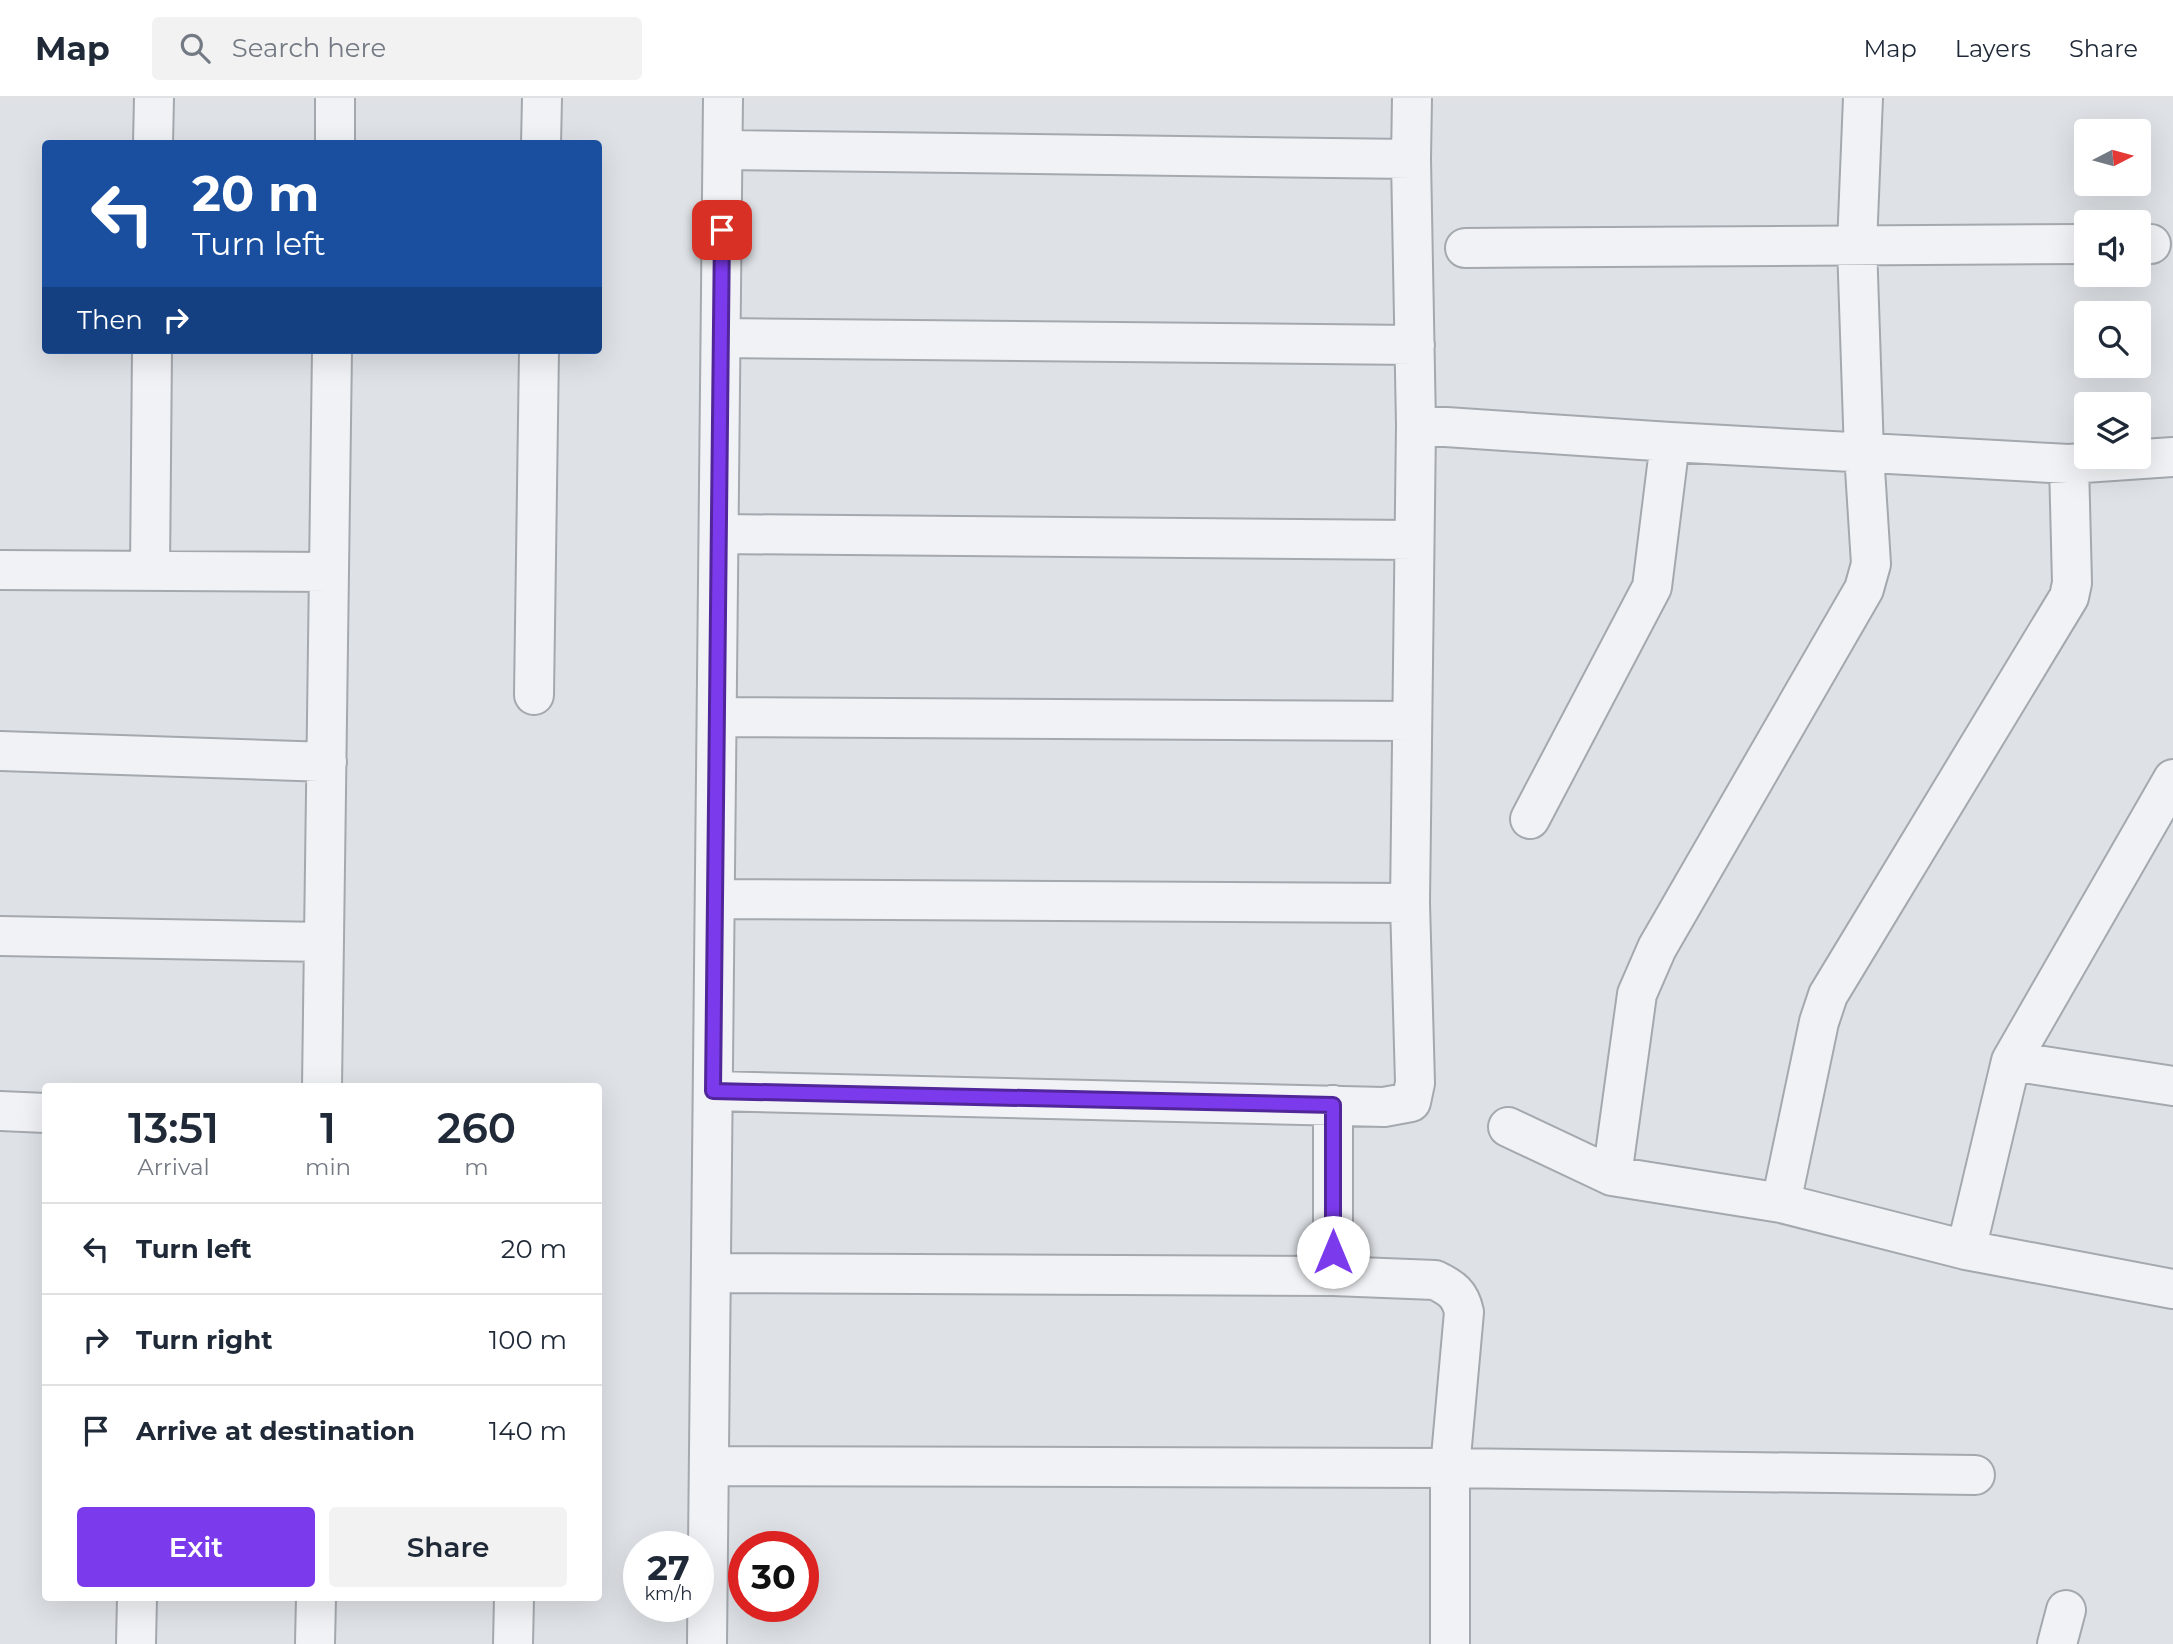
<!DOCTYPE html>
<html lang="en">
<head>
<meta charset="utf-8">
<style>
	body { margin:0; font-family:Montserrat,sans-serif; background:#f2f2f3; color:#1f2937; height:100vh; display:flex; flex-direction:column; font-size:26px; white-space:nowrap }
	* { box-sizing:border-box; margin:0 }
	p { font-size:23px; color:#747a83 }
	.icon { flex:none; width:38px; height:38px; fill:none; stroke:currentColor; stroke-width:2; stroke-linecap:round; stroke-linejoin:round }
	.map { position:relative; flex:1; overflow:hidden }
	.side { position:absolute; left:42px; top:985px; width:560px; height:518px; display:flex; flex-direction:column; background:#fff; border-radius:7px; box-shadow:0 7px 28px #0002 }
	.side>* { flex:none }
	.top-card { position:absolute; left:42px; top:42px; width:560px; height:214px; border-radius:7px; box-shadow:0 7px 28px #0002; background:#1a4fa0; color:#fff; overflow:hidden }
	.needle { width:46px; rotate:84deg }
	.buttons { position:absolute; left:2074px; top:21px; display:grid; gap:14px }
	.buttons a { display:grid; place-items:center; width:77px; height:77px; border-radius:7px; background:#fff; box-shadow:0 7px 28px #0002; font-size:35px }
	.speed { position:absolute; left:623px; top:1433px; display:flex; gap:14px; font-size:35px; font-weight:700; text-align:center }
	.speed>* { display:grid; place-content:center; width:91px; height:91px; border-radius:50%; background:#fff; box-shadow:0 7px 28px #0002; line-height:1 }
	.speed small { font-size:18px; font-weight:400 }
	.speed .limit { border:10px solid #d22; background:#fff; color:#111 }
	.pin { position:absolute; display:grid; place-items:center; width:60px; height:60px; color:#fff; margin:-30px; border-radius:14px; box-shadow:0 4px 10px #0006 }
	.me { position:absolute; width:77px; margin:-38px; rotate:0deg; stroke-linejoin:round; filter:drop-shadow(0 0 5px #0008) }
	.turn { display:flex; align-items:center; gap:24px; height:147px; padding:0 35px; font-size:32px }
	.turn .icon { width:91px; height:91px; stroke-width:2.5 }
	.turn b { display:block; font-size:49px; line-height:60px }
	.then { display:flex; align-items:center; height:66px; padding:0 35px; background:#0003; gap:14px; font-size:26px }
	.eta { display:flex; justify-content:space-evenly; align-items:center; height:119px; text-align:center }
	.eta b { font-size:42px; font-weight:600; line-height:49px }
	.action { display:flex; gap:14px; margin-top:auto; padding:14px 35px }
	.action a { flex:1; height:80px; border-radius:7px; background:#7c3aed; color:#fff; font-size:28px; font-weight:600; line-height:80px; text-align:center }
	.action a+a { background:#f2f2f3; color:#1f2937 }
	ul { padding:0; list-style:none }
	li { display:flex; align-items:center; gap:21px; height:91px; padding:0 35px; border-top:2px solid #e0e1e3 }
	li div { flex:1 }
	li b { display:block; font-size:26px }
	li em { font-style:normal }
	header { display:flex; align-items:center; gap:42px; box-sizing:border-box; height:98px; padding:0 35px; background:#fff; border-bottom:2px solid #e0e1e3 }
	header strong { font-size:33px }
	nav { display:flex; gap:38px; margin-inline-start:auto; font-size:24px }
	.search { width:490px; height:63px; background:#f2f2f3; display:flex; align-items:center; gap:18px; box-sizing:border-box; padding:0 24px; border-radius:7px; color:#747a83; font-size:26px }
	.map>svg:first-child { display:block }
</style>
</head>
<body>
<header>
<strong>Map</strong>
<div class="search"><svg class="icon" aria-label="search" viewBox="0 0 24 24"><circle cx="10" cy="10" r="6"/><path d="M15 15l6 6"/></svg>Search here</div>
<nav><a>Map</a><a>Layers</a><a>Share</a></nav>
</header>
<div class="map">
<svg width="2173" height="1546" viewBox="0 0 2173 1546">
	<rect width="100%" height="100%" fill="#dee2e6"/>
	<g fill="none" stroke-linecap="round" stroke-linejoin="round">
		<g stroke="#a4a9af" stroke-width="42">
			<path id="street" d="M153,46L154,0
				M335,46V0
				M541,46L542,0
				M723,52L1411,61
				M2138,146H2151
				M1465,150L2086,146
				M721,240L1415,247
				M1416,327L1670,344L2069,366L2173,359
				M719,436L1414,442
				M0,472L329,474
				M150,473L152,252
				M534,597L539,252
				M717,619L1412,623
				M0,653L327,664
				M1530,721L1652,489L1670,344
				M716,801L1410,805
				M0,838L324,844
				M2011,963L2173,988
				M322,989L332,252
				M713,993L1384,1009L1411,1004L1415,985L1410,805L1416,327L1411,61L1412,0
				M1333,1007V1178
				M0,1013L46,1015
				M1508,1029L1612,1078L1781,1105L1966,1152L2173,1191
				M1612,1078L1637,896L1657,850L1864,491L1871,466L1864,355L1857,147L1863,0
				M1781,1105L1819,924L1828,897L2069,499L2072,485L2069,366
				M1966,1152L2011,963L2173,681
				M712,1175L1333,1178L1435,1182C1452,1190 1460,1196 1464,1214L1450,1370V1546
				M709,1368L1450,1370L1975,1377
				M136,1546L137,1500
				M315,1546L316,1500
				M513,1546L514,1500
				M707,1546L723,0
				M2057,1546L2066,1512"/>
		</g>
		<use href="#street" stroke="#f1f2f5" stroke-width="38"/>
	</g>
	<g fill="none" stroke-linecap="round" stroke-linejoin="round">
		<g stroke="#51269a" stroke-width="18">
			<path id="route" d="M722,132L713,993L1333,1007V1154"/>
		</g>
		<use href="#route" stroke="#7c3aed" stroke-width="12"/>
	</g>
</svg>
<div class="buttons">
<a><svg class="needle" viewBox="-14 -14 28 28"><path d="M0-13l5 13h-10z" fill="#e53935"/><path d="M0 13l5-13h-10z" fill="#747a83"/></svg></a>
<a><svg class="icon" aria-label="sound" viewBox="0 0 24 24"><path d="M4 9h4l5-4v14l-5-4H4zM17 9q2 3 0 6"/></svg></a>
<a><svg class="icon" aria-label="search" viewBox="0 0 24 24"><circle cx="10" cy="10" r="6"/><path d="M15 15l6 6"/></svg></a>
<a><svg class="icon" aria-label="layers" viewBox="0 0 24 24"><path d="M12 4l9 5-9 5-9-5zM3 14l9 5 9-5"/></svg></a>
</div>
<div class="speed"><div>27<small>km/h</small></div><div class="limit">30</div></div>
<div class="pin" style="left:722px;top:132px;background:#d93025"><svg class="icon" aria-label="arrive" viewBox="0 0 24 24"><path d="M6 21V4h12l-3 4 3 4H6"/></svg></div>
<svg class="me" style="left:1333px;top:1154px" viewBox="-20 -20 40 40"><circle r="19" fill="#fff"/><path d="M0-13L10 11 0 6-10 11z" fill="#7c3aed"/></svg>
<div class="top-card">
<div class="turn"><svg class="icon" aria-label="left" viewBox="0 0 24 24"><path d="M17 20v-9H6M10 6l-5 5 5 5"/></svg><div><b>20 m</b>Turn left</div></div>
<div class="then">Then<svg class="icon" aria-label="right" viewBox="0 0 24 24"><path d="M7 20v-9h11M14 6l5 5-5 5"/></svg></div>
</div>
<section class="side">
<div class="eta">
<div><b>13:51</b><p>Arrival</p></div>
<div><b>1</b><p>min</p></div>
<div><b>260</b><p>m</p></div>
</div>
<ul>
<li><svg class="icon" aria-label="left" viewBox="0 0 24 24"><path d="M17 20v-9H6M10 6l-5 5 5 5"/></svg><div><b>Turn left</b></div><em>20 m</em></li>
<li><svg class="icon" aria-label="right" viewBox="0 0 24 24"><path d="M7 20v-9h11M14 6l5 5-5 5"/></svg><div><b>Turn right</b></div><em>100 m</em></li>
<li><svg class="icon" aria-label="arrive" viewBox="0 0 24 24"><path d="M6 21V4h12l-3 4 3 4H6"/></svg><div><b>Arrive at destination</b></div><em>140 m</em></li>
</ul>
<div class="action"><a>Exit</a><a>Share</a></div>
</section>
</div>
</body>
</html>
